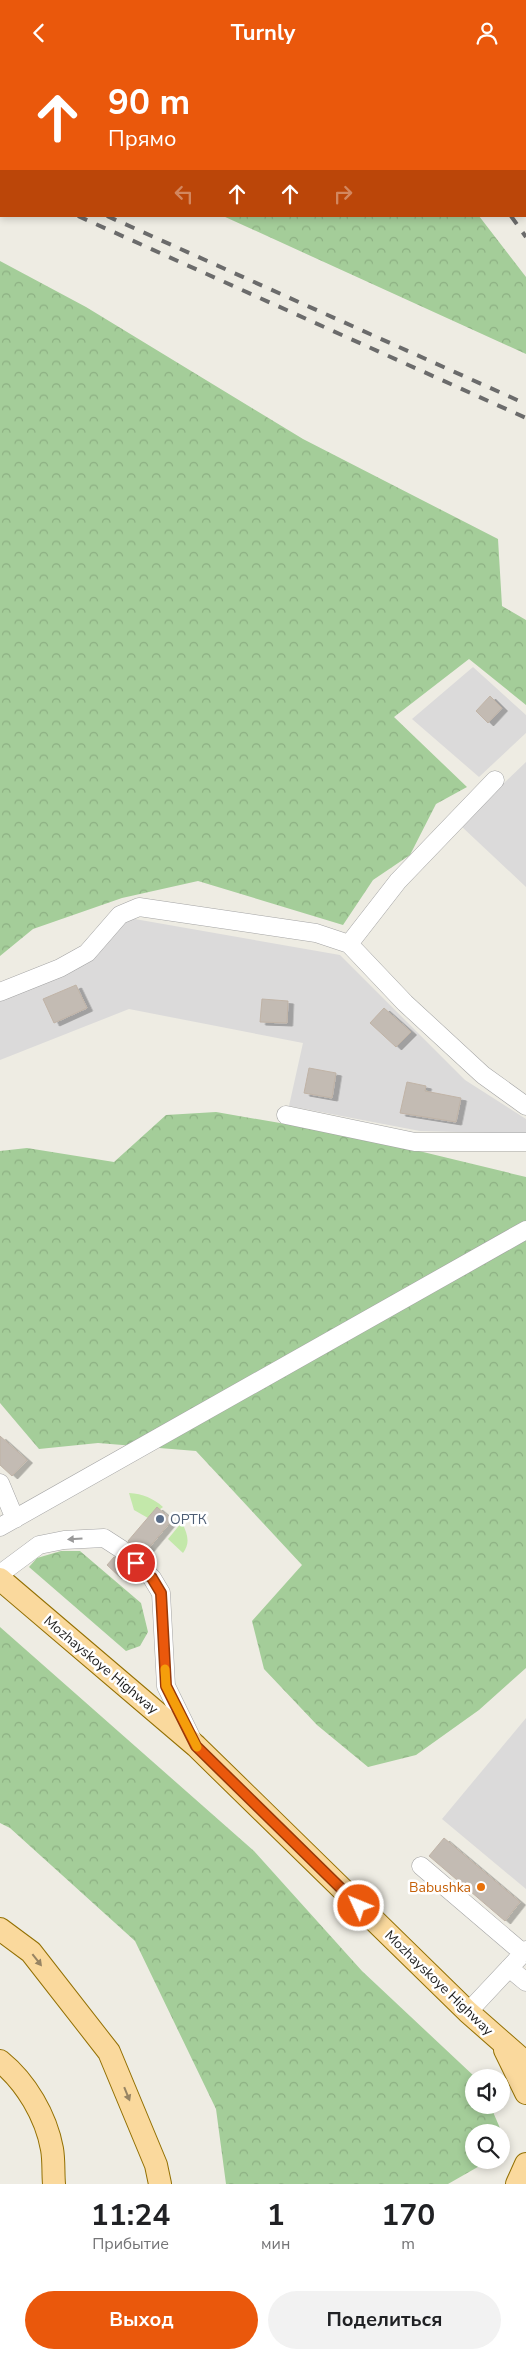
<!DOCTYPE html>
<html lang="ru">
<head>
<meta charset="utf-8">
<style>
	body { margin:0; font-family:"Nunito Sans",sans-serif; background:#f2f2f2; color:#202124; height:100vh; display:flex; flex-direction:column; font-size:19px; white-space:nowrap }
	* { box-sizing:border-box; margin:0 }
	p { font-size:16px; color:#757577 }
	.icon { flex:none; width:28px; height:28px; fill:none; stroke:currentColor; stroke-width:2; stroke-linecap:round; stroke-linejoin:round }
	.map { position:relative; height:2119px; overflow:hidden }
	.drawer { display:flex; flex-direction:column; background:#fff; flex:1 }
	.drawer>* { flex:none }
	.guide { position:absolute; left:0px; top:0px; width:526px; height:152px; box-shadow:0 2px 8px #0003; background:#ea580c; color:#fff; overflow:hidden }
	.fabs { position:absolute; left:465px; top:2004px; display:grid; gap:10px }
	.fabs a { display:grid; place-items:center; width:45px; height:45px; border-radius:50%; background:#fff; box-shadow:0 2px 8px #0003; font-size:25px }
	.pin { position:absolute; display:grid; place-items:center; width:42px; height:42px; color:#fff; margin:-21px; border:2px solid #fff; border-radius:50%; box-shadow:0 1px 5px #0007 }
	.me { position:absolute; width:55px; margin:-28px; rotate:314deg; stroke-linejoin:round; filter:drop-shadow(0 0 4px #0008) }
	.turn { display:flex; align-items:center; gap:18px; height:105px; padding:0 25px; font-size:22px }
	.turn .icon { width:65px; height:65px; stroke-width:2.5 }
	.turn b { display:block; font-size:35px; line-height:42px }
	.lanes { display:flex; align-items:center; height:48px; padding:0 25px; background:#0003; justify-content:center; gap:25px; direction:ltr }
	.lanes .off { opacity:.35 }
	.eta { display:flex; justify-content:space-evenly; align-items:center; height:85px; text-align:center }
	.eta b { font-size:30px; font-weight:700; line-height:35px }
	.action { display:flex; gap:10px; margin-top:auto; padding:10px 25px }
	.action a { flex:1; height:58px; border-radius:30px; background:#ea580c; color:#fff; font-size:20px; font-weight:700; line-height:58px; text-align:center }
	.action a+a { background:#f2f2f2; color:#202124 }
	header { display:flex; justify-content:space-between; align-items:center; height:65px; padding:0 25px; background:#ea580c; color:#fff; font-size:22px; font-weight:700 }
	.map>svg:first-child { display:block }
</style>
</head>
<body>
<header><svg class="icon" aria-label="back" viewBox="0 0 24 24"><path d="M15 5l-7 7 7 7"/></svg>Turnly<svg class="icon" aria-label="person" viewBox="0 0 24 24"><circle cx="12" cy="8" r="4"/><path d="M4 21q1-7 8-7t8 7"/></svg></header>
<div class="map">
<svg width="526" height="2119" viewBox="0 0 526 2119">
	<defs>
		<pattern id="forest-crowns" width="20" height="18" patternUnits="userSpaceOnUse" patternTransform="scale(1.25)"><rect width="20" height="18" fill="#a4cd99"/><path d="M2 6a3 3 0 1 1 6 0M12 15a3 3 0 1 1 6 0" fill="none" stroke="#8db083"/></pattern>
		<filter id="shadow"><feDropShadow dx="5.5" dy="3" stdDeviation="0" flood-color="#0004"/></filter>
	</defs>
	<rect width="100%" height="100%" fill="#eeece3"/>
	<path fill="#dbdada" d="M473,602L526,650V668L479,712L412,654Z
		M526,697V822L460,760Z
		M129,853L340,890L465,1015L526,1054V1069L420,1066L289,1041L303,978L129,944L0,995V933Z
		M526,1653V1824L442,1754Z"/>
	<path fill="#c3e8aa" d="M129,1428C143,1429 153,1433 163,1442L148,1453L134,1445Z
		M182,1457C187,1469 191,1477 183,1488L168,1474Z"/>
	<path fill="url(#forest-crowns)" d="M0,0H363L364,1H1V50Z
		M452,0H526V102L525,1Z
		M223,151H479L526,212V289Z
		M0,196L86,242L303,374L498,474L502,541L526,555V640L469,594L394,652L467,722L436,739L410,790L373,815L343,860L198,816L122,833L33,864L0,891Z
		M216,1047L361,1072L526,1112V1603L479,1645L416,1690L368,1702L317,1660L264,1604L252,1556L302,1500L196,1386L98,1378L39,1384L0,1338V1086L27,1083L114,1097L166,1050Z
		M61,1486H80L141,1538L148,1567L140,1581L126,1586L29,1502L37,1493Z
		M0,1562L254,1786L362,1906L475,2012L474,2040H490L509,2084L501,2088V2068H474V2095H490L448,2119H226L216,2044L135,1876L10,1763L0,1758Z"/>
	<path fill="#c3bbb3" stroke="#c0b3a6" filter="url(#shadow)" d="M490,631L502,643L488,658L476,646Z
		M76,920L87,943L54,958L43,934Z
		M262,934L288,936L287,958L260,957Z
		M384,943L411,967L396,982L370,958Z
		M309,1003L336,1008L332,1033L304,1028Z
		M407,1017L426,1021L425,1026L461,1033L456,1057L400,1048Z
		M0,1371L27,1395L12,1411L0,1400Z
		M157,1442L172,1455L143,1490L138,1488L130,1490L132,1484L128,1476Z
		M114,1492L121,1495L127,1492L126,1501L129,1506L122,1514L107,1500Z
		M444,1773L520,1837L505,1856L429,1791Z"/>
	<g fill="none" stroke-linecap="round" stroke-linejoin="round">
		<g stroke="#a4a4a4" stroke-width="19">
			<path id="minor" d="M349,879L398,816L495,715
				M0,927L60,903L87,888L120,850L139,842L316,868L349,879L405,938L483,1010L526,1041
				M286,1050L415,1077H526
				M0,1418L15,1454
				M0,1462L526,1165
				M136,1498L152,1513L161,1528L166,1621L193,1676
				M0,1509L39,1480L64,1475L104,1473L121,1484
				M421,1801L523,1888
				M509,1903L526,1917
				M468,1947L526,1885"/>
		</g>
		<g stroke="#937003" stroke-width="24">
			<path id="major" d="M0,1514L196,1681L468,1947L526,1998
				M0,1864L31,1887L109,1987L156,2100L160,2119
				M505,1985L526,2028
				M0,1996C26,2017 46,2051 52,2084C54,2095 53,2108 54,2119
				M517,2119L526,2099"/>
		</g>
		<use href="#minor" stroke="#fff" stroke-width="18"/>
		<use href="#major" stroke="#fad99d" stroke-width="22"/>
		<path stroke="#6b6b6b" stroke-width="4" stroke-dasharray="10 10" stroke-linecap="butt" d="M410,0L411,1
			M0,104H1
			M0,117H1
			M0,143H1
			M78,151L526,353
			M107,151L526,339
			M511,151L526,172"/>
	</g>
	<defs><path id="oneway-solid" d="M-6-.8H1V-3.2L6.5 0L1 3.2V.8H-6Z" transform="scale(1.25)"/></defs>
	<use fill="#999" href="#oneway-solid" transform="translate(75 1474) rotate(176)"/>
	<g fill="#978463">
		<use href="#oneway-solid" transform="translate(37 1895) rotate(52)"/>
		<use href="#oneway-solid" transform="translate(127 2029) rotate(68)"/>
	</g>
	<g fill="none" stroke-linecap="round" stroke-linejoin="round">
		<g stroke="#983908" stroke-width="12">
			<path id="route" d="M136,1498L152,1513L161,1528L166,1621L196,1681L359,1841"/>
		</g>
		<use href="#route" stroke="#ea580c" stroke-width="9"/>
		<path stroke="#f59e0b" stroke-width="9" d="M165,1604L166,1621L197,1682"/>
	</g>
	<circle fill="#5c6f8a" stroke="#fff" stroke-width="2" cx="160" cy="1454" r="5"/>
	<circle fill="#e8710a" stroke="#fff" stroke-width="2" cx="481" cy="1822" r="5"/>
	<g text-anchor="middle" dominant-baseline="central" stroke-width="5" stroke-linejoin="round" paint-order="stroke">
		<g font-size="14" fill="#4e5e75" stroke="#fff" text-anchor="start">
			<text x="170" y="1454">ОРТК</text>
		</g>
		<g font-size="14" fill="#1d1d1d" stroke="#fff">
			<text transform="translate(101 1600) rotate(40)">Mozhayskoye Highway</text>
			<text transform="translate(439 1918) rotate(44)">Mozhayskoye Highway</text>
		</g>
		<g font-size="14" fill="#c56008" stroke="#fff" text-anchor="end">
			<text x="471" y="1822">Babushka</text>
		</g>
	</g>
</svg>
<div class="fabs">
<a><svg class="icon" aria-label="sound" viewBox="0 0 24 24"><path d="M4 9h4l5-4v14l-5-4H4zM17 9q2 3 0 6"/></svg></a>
<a><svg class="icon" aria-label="search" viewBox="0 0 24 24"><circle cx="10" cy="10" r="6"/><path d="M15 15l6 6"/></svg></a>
</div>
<div class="pin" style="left:136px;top:1498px;background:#d93025"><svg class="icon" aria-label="arrive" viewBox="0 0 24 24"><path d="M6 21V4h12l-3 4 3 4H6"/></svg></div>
<svg class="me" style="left:359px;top:1841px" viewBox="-20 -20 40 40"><circle r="17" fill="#ea580c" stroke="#fff" stroke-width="3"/><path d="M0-11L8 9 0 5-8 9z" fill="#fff"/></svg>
<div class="guide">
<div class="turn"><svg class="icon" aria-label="ahead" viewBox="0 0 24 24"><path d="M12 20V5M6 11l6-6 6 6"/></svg><div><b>90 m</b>Прямо</div></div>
<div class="lanes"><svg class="icon off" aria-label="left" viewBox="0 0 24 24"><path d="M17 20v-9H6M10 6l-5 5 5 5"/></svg><svg class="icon" aria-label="ahead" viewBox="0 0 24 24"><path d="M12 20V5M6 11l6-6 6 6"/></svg><svg class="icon" aria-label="ahead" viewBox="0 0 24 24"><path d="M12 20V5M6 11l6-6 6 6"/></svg><svg class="icon off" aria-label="right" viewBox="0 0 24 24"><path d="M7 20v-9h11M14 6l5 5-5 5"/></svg></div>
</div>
</div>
<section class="drawer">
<div class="eta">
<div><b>11:24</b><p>Прибытие</p></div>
<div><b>1</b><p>мин</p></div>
<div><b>170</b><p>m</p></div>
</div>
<div class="action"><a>Выход</a><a>Поделиться</a></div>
</section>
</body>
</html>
